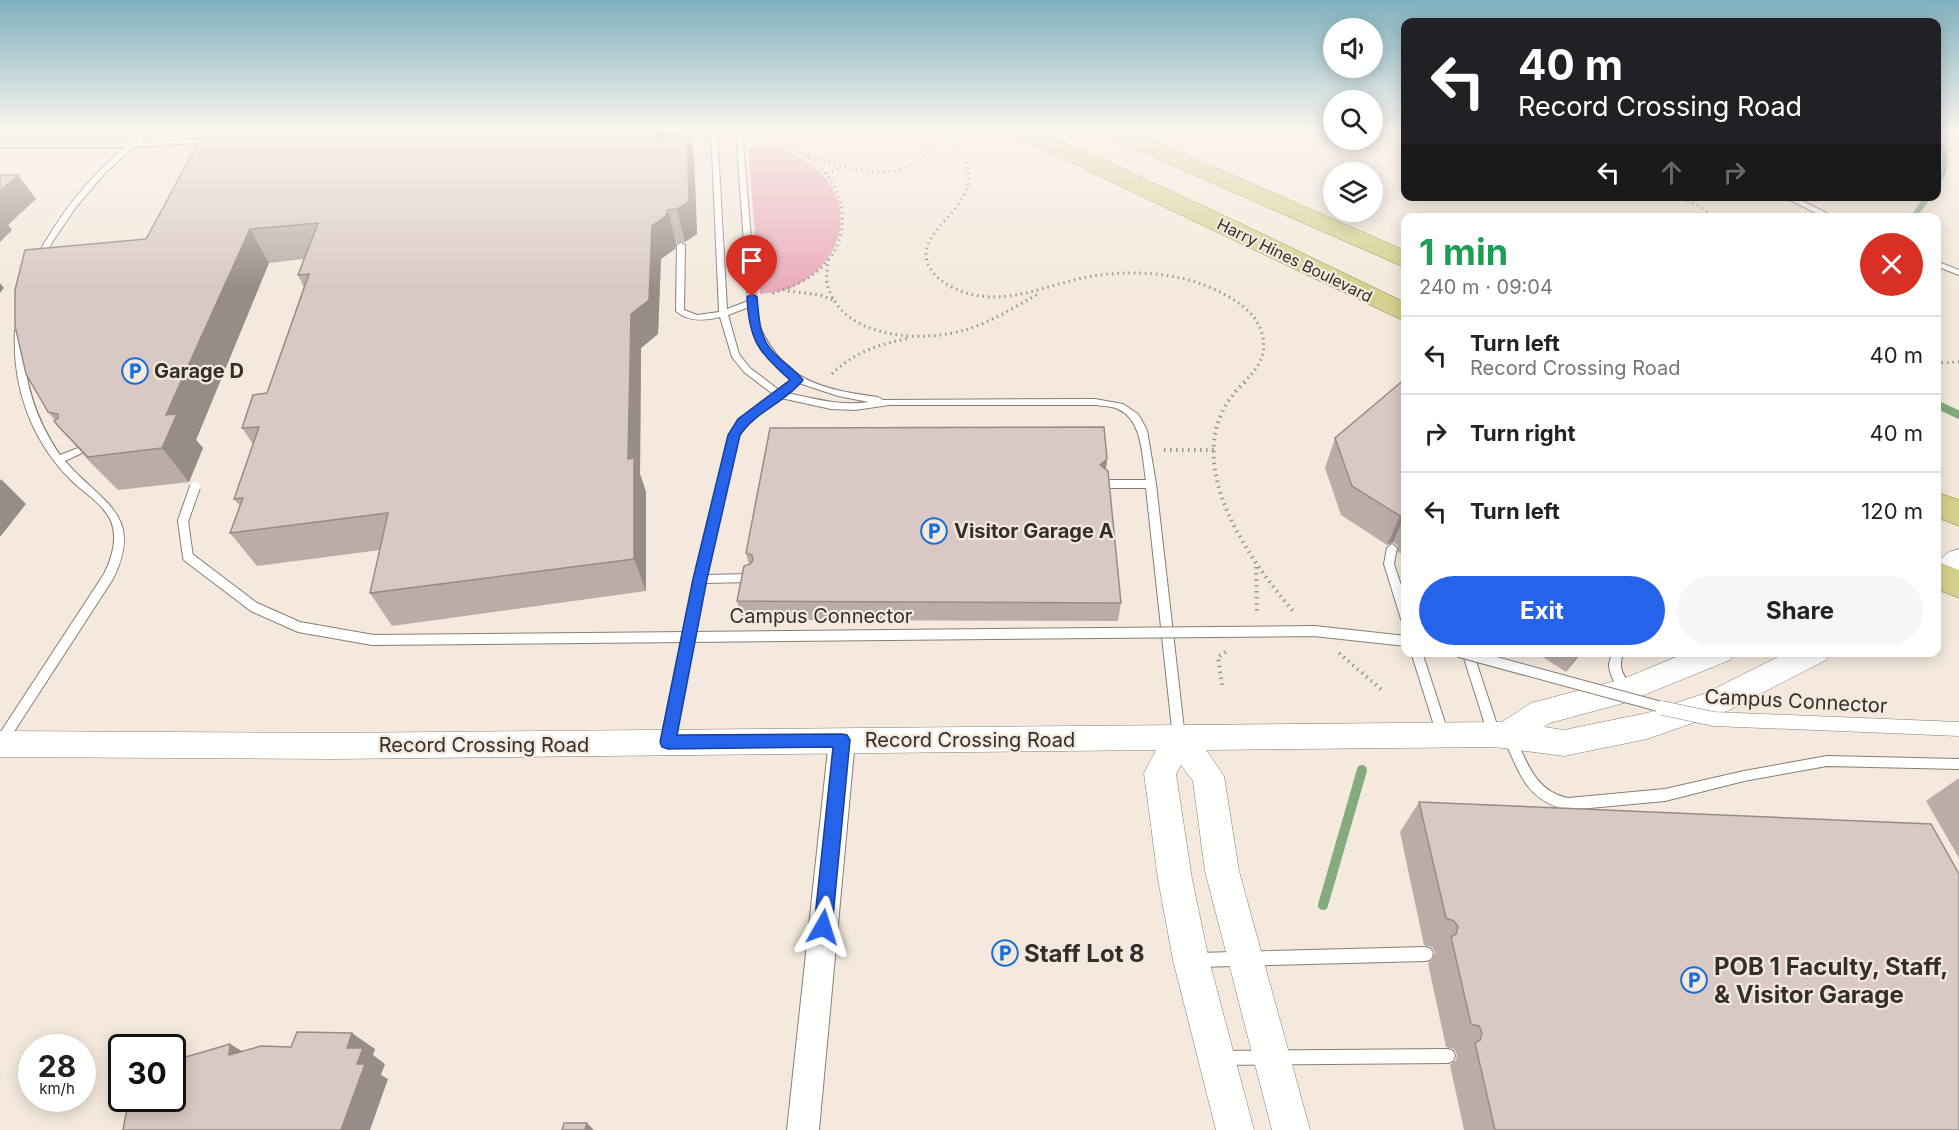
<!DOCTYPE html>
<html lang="en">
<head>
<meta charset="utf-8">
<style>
	body { margin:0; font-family:Inter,sans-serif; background:#f6f6f6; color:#222; height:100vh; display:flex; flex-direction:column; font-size:22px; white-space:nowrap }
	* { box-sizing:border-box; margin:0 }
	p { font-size:20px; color:#767676 }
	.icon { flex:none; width:33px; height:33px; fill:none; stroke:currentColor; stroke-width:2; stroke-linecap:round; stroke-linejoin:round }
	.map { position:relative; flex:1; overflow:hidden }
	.drawer { position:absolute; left:1401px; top:213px; width:540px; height:444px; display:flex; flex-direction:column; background:#fff; border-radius:12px; box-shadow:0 3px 15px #0003 }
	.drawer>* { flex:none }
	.guide { position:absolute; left:1401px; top:18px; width:540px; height:183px; border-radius:12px; box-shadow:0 3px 15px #0003; background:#202124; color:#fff; overflow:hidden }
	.tools { position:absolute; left:1323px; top:18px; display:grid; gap:12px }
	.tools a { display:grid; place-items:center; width:60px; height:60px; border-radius:50%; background:#fff; box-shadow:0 3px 15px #0003; font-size:30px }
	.speed { position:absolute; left:18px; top:1034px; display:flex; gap:12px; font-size:30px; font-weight:700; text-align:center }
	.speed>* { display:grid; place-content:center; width:78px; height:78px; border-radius:50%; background:#fff; box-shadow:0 3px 15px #0003; line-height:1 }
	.speed small { font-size:15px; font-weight:400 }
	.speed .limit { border:3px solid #111; border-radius:9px; background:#fff; color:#111 }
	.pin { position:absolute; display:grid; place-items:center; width:51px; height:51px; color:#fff; margin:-62px -26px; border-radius:50% 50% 50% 0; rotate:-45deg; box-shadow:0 0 6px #0007 }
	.pin .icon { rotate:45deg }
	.me { position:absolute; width:66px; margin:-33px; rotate:6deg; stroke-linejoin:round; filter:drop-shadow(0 0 4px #0008) }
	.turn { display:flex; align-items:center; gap:21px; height:126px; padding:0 18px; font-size:27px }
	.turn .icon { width:78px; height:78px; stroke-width:2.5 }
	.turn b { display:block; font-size:42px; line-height:51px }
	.lanes { display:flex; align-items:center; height:57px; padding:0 18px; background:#0003; justify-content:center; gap:30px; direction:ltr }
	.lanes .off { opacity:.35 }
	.round { display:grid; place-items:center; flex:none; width:63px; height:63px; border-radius:32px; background:#f6f6f6 }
	.overview { display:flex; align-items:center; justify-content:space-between; height:102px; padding:0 18px }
	h1 { font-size:36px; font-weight:700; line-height:45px; color:#1e9e55 }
	.action { display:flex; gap:12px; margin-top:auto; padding:12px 18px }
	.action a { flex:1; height:69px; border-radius:36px; background:#2563eb; color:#fff; font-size:24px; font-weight:700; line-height:69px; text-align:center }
	.action a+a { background:#f6f6f6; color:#222 }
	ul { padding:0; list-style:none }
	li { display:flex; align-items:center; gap:18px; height:78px; padding:0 18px; border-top:2px solid #e0e0e0 }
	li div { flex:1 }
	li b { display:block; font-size:22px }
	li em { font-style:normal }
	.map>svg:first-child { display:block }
</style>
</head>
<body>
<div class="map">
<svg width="1959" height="1130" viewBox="0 0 1959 1130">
	<rect width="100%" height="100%" fill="#f4e9dc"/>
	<path fill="#e9acbc" d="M763,147C782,148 798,154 813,166C861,204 842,265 791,288C781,292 770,293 760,294L748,148Z"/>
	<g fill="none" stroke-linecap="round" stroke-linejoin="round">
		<path stroke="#83ab7c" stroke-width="6" d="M1936,136C1948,154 1948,167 1936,185
			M1913,218L1928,196"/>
		<path stroke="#83ab7c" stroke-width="8" d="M1936,404L1959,415"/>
		<path stroke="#83ab7c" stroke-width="10" d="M1323,905L1362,770"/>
		<g stroke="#887e73" stroke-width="2">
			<path id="service" d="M147,130H154L140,142L213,138L217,140L213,142L134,147L104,174L76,207L53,241L42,262H36L35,260C58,216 87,179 125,147H0V143H130Z
				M711,130H717L727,309L748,301L736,130H742L758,323C783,381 820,389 878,397L883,400L1095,399L1123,404L1138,414L1147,430L1156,484L1185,738L1183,742L1179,743L1175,742L1173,738L1146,488H1105L1100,484L1105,480H1146C1142,457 1143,420 1118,409C1112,406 1102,406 1095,405H889L855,410L831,409L781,398L751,421L739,436L706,575L750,574L754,575L755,578L754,581L750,582L705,583L674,742L672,746L668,747L664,746L662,742L695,579L729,435L744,417L773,394L744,372L732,357L720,317C704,321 688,322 676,311L677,245L681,243L685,245L684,310L697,315L719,312ZM749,307C751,337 767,363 793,379L779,390L750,368L739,354L728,315ZM799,383L838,396L869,402C841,406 815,399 787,393Z
				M1782,196H1792L1837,218H1826Z
				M1936,261L1959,270V275L1936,266Z
				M19,327L23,330C22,377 34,417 60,455L78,448H84L86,450L84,452L65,461C101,503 145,514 113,579L4,747L0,748V733L104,574C112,558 118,538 111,521C103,503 82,492 69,478C30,438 12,385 15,330Z
				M1392,544L1397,548L1394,564L1406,600V623L1402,622L1401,619L1384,564L1387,548Z
				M1411,652H1422L1449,735L1447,739L1443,740L1439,739L1437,735Z
				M1462,652H1473L1500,734L1498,738L1494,739L1490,738L1488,734Z
				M1613,652H1624C1616,669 1625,676 1633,690L1631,693C1620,696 1610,677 1609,666C1609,661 1611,657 1613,652Z
				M1509,732L1513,733C1527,761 1534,791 1568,798L1665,789L1744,771L1827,756L1959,759V769L1827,766L1744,781L1665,801L1568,810C1525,800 1520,773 1503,737L1505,733Z
				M1426,947L1431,949L1433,954L1431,959L1426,961L1197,967L1192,965L1190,960L1192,955L1197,953Z
				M1448,1049L1453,1051L1455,1056L1453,1061L1448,1063L1220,1065L1215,1063L1213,1058L1215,1053L1220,1051Z"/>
		</g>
		<g stroke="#887e73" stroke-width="2">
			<path id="minor" d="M842,729L851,732L855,740L819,1130H787L829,740L833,732Z"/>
		</g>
		<g stroke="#887e73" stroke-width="1">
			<path id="tertiary" d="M1959,549V575L1946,586L1936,589V563L1949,552Z
				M1688,652H1734L1730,660L1627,702L1550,723L1544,727L1564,730L1647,713L1706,693L1788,652H1830L1826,660L1727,711L1647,739L1564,756L1494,747L1206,750L1224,776L1239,871L1310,1130H1272L1205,871L1193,781L1181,765L1176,774L1192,879L1209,960L1254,1130H1216L1173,960L1158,879L1144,773L1156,750L333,759L0,757V731L333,733L1502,722L1531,703L1623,679Z"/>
		</g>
		<g stroke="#89843a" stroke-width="1">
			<path id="primary" d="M1010,130H1039L1246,226L1406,303V322L1013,135Z
				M1100,130H1129L1406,251V268L1103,135Z
				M1936,492L1959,500V526L1936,517Z
				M1936,561L1959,570V598L1936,589Z"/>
		</g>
		<path stroke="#9e968d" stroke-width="3" stroke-dasharray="1.5 4" stroke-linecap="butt" d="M930,130C945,136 960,146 966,162C984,209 908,231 930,268C937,280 950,287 963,292C1004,306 1042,287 1082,278C1126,269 1179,271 1220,292C1237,301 1255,312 1261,331C1269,353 1258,369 1243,383
			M1239,130C1263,137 1285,139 1309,130
			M756,145C768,146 782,146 793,150C839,166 860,226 825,264C809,281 790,287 769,295
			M808,156C843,167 895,186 924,155C932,147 931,139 924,130
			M827,174L842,167
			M1677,196L1697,205L1716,218
			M828,259C828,268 825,278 828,287C844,339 922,343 965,330C992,322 1016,306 1040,293
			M788,291L820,295L833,300
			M1936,363L1959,362
			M832,374C854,352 880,344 910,338"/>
		<path stroke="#9e968d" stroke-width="4" stroke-dasharray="1.5 4.5" stroke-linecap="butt" d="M1245,382C1171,449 1244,554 1294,612
			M1164,450H1214
			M1256,567L1257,613
			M1339,653L1382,690
			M1222,685L1218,657L1227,651"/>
		<use href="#service" fill="#fff" fill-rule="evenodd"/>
		<use href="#minor" fill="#fff" fill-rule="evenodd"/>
		<use href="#tertiary" fill="#fff" fill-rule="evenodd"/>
		<use href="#primary" fill="#d4d08e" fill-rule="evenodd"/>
		<g stroke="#887e73" stroke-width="12" stroke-linecap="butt">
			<path id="service-bridge-far1" d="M195,487L183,521L188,557L254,607L299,627L373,640L1314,631L1406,641
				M1459,652L1669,709"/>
		</g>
		<g stroke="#887e73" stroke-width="15" stroke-linecap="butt">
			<path id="service-bridge" d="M1662,708L1714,719L1959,729"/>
		</g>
		<use href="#service-bridge-far1" stroke="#fff" stroke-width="10"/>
		<use href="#service-bridge" stroke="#fff" stroke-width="14"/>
	</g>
	<path fill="#bbaca8" d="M205,130H664L663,138L675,136L679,134L680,130H689L694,155L697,234L685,242L676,243L675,249L661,259L658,334L641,348L640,474L646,492V591L392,626L370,593L380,550L257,566L230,533L240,506L234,499L253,444L242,428L267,393L304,287L298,275L304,259L269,263L196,440L203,448L189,482L118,490L89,461L59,427L55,420L48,412L146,239Z
		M1406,378V557L1398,552V546L1393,542L1387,545L1341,515L1325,468L1335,438Z
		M1107,459L1106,469L1121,603L1118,621L742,620L737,601L749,565L746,553Z
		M1535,652H1582L1566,672Z
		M1959,778V858L1926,801Z
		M1419,802L1959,1130H1464L1450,1065L1456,1060L1457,1055L1454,1049L1446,1047L1428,963L1434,955L1435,953L1432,947L1424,945L1400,832Z"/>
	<path fill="#988c88" d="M655,130H664L663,177L655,144Z
		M687,130H689L694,155L697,234L685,242L677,209Z
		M18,175L36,199L8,225L12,230L0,242V191Z
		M668,210L676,243L675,249L661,259L658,334L641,348L640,474L646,492V591L634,559L628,459L631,314L652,226Z
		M250,229L269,263L196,440L203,448L189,482L162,448L166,415Z
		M0,283L4,288L0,293Z
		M1107,459L1105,478L1100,465Z
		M1,479L26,504L0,537V481Z
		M1406,513L1393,542L1387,545L1400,516Z
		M1580,652H1582L1566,672Z
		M352,1033L375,1049L373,1055L385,1064L381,1075L388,1079L370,1130H341L357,1064L347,1048Z
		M230,1044L257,1060L229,1055Z
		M587,1123L594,1130H585Z"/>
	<path fill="#d9c8c3" stroke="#988c88" stroke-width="1.5" d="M205,130H655V144L669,135L675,136L679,134L680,130H687L689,201L677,209L668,210L666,216L652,226L649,300L631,314L628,459L634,458V559L370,593L388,513L230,533L243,498L234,499L259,427L242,428L253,395L267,393L309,274L298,275L318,223L250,229L166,415L177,414L162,448L88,457L59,427L54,421L58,418V414L48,412L44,405L26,374L15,326V290L25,250L146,239Z
		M0,175H18L0,191Z
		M1406,378V513L1400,516L1352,486L1335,438Z
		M1104,427L1107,459L1100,465L1108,471L1121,603L737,601L744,566L750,564L753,560L752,555L746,553L770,428Z
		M1419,802L1931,824L1959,874V1130H1495L1475,1043L1480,1040L1482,1033L1479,1026L1471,1024L1451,937L1456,934L1458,927L1454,921L1446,918Z
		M297,1032L352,1033L347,1048H363L357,1064H365L341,1130H123L128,1103L147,1098H172V1061L230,1044L229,1055L261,1046L291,1047Z
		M564,1123H587L585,1130H562Z"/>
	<linearGradient id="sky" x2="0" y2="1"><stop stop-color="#7fb0bd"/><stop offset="0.45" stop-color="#faf5ef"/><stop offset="1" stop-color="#faf5ef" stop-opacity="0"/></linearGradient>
	<rect width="1959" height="288" fill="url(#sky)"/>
	<path fill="#2563eb" stroke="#184099" stroke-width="1.5" d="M752,294L757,297C759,318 759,339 775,354C784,363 795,370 803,380C786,402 755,412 740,435L707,579L677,735L842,734L847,735L850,740L832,927L829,933L823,935L817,933L814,927L833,747L668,749L662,747L660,742L693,579L728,435L738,419L790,380C758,352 749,340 747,297Z"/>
	<defs>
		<g id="parking-ring" transform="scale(1.35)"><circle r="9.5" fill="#f4e9dc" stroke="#186fd9" stroke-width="1.5"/><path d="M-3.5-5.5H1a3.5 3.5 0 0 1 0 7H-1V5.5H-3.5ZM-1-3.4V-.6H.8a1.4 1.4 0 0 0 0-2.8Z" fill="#186fd9"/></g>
	</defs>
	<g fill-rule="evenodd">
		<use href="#parking-ring" x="135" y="371"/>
		<use href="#parking-ring" x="934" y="531"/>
		<use href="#parking-ring" x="1005" y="953"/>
		<use href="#parking-ring" x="1694" y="980"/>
	</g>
	<g text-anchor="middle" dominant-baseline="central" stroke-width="4.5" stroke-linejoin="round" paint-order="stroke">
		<g font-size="16" fill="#332f2a" stroke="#f4e9dc">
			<text transform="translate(1295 260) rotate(26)">Harry Hines Boulevard</text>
		</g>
		<g font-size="20" font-weight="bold" fill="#332f2a" stroke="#f4e9dc" text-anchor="start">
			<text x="154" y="371">Garage D</text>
			<text x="954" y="531">Visitor Garage A</text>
		</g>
		<g font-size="20" fill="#332f2a" stroke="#f4e9dc">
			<text x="821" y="616">Campus Connector</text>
			<text transform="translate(1796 701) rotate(3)">Campus Connector</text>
			<text x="970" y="740">Record Crossing Road</text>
			<text x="484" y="745">Record Crossing Road</text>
		</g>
		<g font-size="24" font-weight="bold" fill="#332f2a" stroke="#f4e9dc" text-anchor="start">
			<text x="1024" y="953">Staff Lot 8</text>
			<text x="1714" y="966">POB 1 Faculty, Staff,<tspan x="1714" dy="28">&amp; Visitor Garage</tspan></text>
		</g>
	</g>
</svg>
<div class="tools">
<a><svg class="icon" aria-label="sound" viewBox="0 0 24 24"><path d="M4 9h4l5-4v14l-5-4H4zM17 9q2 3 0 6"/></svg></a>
<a><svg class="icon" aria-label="search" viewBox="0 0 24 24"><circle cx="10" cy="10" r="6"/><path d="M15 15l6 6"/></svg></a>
<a><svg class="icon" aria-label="layers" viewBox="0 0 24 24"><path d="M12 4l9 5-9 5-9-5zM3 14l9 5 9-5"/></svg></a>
</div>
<div class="speed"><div>28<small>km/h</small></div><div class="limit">30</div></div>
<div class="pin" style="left:752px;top:297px;background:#d93025"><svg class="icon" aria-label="arrive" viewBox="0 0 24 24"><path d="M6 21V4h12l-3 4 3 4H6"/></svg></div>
<svg class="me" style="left:823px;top:927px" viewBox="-20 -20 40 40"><path d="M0-17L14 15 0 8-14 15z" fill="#2563eb" stroke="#fff" stroke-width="4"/></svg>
<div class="guide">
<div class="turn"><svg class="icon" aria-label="left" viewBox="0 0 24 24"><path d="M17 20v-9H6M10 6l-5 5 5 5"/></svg><div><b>40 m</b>Record Crossing Road</div></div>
<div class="lanes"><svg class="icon" aria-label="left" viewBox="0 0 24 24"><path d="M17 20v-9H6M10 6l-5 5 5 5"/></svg><svg class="icon off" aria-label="ahead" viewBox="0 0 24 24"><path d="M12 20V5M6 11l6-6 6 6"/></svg><svg class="icon off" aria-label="right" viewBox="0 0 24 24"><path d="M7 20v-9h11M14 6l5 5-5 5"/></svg></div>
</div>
<section class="drawer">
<div class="overview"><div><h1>1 min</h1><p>240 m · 09:04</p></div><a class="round" style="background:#d93025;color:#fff"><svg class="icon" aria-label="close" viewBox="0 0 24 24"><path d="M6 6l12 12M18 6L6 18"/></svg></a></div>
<ul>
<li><svg class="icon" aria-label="left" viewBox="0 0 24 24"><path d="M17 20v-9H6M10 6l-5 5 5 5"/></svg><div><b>Turn left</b><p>Record Crossing Road</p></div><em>40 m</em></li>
<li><svg class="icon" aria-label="right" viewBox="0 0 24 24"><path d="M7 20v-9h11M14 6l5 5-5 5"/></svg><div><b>Turn right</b></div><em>40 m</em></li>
<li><svg class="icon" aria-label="left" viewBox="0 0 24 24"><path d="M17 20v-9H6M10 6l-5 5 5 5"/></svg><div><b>Turn left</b></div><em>120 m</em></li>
</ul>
<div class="action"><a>Exit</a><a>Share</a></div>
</section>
</div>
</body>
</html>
